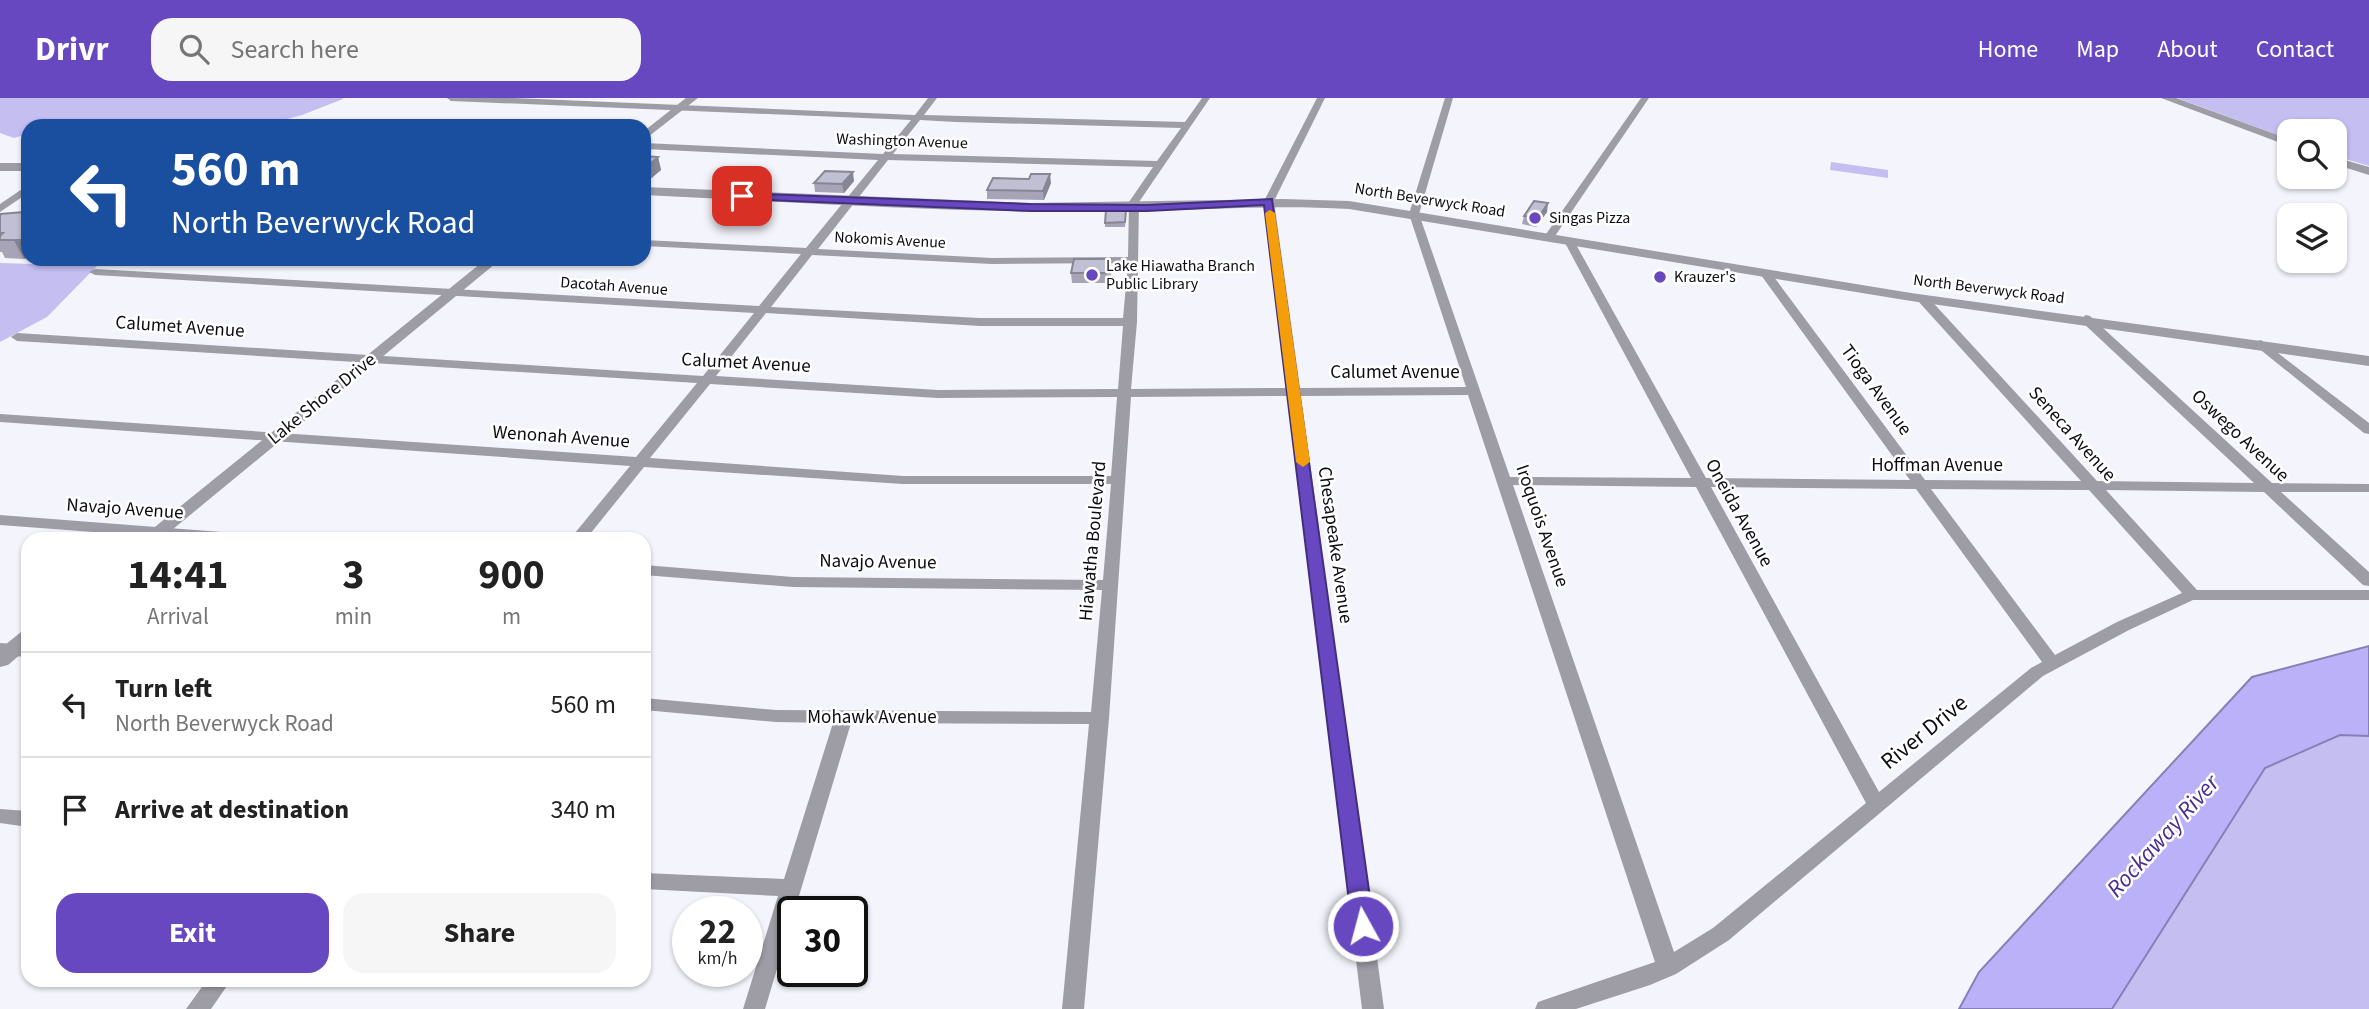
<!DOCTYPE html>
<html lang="en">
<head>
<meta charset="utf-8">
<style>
	body { margin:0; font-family:"Source Sans 3",sans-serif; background:#f6f6f6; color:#222; height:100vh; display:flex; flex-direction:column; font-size:26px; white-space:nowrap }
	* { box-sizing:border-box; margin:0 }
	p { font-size:23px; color:#767676 }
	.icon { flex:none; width:38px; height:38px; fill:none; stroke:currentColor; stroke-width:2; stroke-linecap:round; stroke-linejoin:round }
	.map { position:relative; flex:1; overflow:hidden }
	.panel { position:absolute; left:21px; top:434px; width:630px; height:455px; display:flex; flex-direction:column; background:#fff; border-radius:21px; box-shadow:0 2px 5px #0004 }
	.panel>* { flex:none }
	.top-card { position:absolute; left:21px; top:21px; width:630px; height:147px; border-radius:21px; box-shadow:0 2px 5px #0004; background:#1a4fa0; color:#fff; overflow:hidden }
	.fabs { position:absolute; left:2277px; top:21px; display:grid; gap:14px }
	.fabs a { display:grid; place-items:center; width:70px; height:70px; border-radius:14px; background:#fff; box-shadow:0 2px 5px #0004; font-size:35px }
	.speed { position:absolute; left:672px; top:798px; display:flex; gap:14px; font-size:35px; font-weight:700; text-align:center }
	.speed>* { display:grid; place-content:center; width:91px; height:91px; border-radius:50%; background:#fff; box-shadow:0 2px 5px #0004; line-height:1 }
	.speed small { font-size:18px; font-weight:400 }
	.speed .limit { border:4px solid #111; border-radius:10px; background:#fff; color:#111 }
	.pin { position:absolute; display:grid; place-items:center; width:60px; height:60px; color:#fff; margin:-30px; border-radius:14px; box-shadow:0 4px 10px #0006 }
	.me { position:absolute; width:77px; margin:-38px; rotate:353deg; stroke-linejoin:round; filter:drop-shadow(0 0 5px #0008) }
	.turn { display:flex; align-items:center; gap:24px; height:147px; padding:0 35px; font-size:32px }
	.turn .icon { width:91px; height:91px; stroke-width:2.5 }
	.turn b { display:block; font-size:49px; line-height:60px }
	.eta { display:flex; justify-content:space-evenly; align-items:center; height:119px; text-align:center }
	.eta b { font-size:42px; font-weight:700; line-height:49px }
	.action { display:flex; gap:14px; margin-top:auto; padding:14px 35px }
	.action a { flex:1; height:80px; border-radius:21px; background:#6748c1; color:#fff; font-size:28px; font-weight:700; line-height:80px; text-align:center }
	.action a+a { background:#f6f6f6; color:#222 }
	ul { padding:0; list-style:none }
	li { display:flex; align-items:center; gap:21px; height:105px; padding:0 35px; border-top:2px solid #e0e0e0 }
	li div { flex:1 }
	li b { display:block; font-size:26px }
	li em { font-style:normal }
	header { display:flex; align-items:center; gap:42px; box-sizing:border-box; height:98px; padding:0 35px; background:#6748c1; color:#fff }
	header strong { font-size:33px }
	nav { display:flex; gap:38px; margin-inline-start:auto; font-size:24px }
	.search { width:490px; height:63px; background:#f6f6f6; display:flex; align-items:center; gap:18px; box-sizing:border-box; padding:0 24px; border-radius:21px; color:#767676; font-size:26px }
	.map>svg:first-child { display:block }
</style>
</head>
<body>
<header>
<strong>Drivr</strong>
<div class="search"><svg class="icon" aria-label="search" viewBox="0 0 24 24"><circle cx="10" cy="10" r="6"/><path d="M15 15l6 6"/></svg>Search here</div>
<nav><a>Home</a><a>Map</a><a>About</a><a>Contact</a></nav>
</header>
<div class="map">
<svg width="2369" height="911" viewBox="0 0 2369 911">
	<rect width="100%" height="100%" fill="#f4f4fc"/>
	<path fill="#c4bef1" d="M0,0H343V1L302,17L272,25L56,21L50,28H28V36L14,40L0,35Z
		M2177,0H2369V68L2335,58L2334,33H2289V41Z
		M1831,64L1888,72V80L1830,72Z
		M0,165L97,168L47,219L0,244Z
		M2340,637L2369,638V911H2112L2265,670Z"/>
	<path fill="#bbb1f9" stroke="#8780b4" stroke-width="2" d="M2369,548V638L2340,637L2265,670L2112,911H1959L1979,874L2252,579Z"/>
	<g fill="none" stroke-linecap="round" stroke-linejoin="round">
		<path fill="#9e9da6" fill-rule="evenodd" d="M447,0H514L915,17L928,0H937L924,17L1185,24L1202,0H1210L1139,104L1137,224L1131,291L1286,290L1264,103L1317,0H1325L1274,103L1300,290L1466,289L1409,116L1445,0H1453L1419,116L1510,379L1691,380L1564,143L1569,140L1574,143L1706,380L1910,382L1761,177L1767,174L1771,175L1925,382L2081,383L1918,203V197H1926L2097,383L2254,385L2082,224L2080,221L2086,217L2090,218L2272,385L2369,386V394H2281L2369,474V488L2363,487L2264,394L2106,392L2197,492H2369V502H2193L2129,532L2043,578L1729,842L1676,876L1650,887L1576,911H1535L1538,904L1655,864L1468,297L1301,298L1384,911H1362L1287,298L1131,299L1109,620L1084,911H1062L1089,626L851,625L765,911H743L778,798L644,791V775L784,781L833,625L776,624L644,612V600L776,612L1091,614L1102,492L793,489L644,477V467L793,479L1103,482L1111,386H903L644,369L586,441H570L630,368L0,324V316L636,359L697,285L17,243L11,239L17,235L703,278L754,215L95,177L89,174L95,171L759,208L801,156L644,148V142L806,150L878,62L644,51V45L883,56L911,22L451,3ZM920,22L956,24L1181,30L1157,63L893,56ZM888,62L1153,69L1129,104L1128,159L992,160L818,151ZM812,157L992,166L1128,165L1123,220H980L771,209ZM766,215L980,228H1123L1118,291L938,292L716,278ZM710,286L938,300L1117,299L1111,378H903L650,360ZM1513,387L1696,389L1866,705L1713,830L1674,854ZM1711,389L1916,391L2042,564L2031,570L1879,694ZM1931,391L2089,392L2182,495L2117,524L2055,557Z
			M1641,0H1649L1553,141H1545L1544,139Z
			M28,87V95L0,114V106Z
			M2261,242L2369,325V336L2364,335L2257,249V243Z
			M0,417L247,436L255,441H187L0,427Z
			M0,545L28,547V559L0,557Z
			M0,711L28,713V729L0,725Z
			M207,882H231L211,911H186Z"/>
		<path fill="#9e9da6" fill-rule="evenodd" d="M686,0H698L644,42V33Z
			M2161,0H2176L2289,41V48Z
			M2334,59L2369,69V77L2334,66Z
			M0,65H28V73H0Z
			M644,89L1029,105L1283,101L1349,103L1911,195L2369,258V268L1911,203L1349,111C1260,106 1172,114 1084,114C937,114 790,104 644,97Z
			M486,161H501L161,441H140Z
			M28,532V550L8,567L0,569V551L21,534Z"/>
	</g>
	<path fill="#a6a4b6" d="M644,58L658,59L661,72L648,83H644Z
		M854,83L844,95L815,94L814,85Z
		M1051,85L1044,102L987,101V92Z
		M1126,112L1125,129H1105V125Z
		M1547,114L1536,129L1522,126L1524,118Z
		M0,116L24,161L5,160L2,154H0Z
		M1112,170L1110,185H1072L1071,175Z"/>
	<path fill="#878694" d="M658,59L661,72L648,83L645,71Z
		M853,74L854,83L844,95L842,86Z
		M1050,76L1051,85L1044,102L1043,93Z
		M1548,105L1547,114L1536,129L1538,120Z
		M28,142V160L24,161L14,143Z"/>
	<path fill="#c1bfd4" stroke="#878694" stroke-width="2" d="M644,58L658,59L644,71Z
		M825,73L853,74L842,86L814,85Z
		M1031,76H1050L1043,93L987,92L993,80L1029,81Z
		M1534,103L1548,105L1538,120L1524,118Z
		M28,111V142H0V138L3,135H0V116L24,114Z
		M1106,112H1126L1125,124L1105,125Z
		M1074,161H1111L1109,175H1071Z"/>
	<path fill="#6748c1" stroke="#432f7d" stroke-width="2" d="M738,95L1031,106L1147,107L1272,101L1374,828L1371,835L1363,837L1355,835L1352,828L1264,107L1147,113H1031L742,101L737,98Z"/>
	<path fill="#f59e0b" d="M1270,112L1275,115L1310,364L1303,369L1296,364L1265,115Z"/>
	<g fill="#6748c1" stroke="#fff" stroke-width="2.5">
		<circle cx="1535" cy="120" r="7"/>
		<circle cx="1092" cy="177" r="7"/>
		<circle cx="1660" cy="179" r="7"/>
	</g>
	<g text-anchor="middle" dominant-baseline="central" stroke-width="5" stroke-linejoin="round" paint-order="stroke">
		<g font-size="16" fill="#0d0c13" stroke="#fff">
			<text transform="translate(902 43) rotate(2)">Washington Avenue</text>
			<text transform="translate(1430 102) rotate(9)">North Beverwyck Road</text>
			<text transform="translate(890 142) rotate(3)">Nokomis Avenue</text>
			<text transform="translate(614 188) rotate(4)">Dacotah Avenue</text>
			<text transform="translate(1989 191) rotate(7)">North Beverwyck Road</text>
		</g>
		<g font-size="16" fill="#0d0c13" stroke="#fff" text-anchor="start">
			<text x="1549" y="120">Singas Pizza</text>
			<text x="1106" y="168">Lake Hiawatha Branch<tspan x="1106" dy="18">Public Library</tspan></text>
			<text x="1674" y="179">Krauzer's</text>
		</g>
		<g font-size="19" fill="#0d0c13" stroke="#fff">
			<text transform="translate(180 229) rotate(4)">Calumet Avenue</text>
			<text transform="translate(746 265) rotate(3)">Calumet Avenue</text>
			<text x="1395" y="274">Calumet Avenue</text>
			<text transform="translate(1876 292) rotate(54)">Tioga Avenue</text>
			<text transform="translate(322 301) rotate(-39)">Lake Shore Drive</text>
			<text transform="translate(2072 336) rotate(48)">Seneca Avenue</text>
			<text transform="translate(2240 338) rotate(43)">Oswego Avenue</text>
			<text transform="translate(561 339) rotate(4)">Wenonah Avenue</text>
			<text x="1937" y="367">Hoffman Avenue</text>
			<text transform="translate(125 411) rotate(4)">Navajo Avenue</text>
			<text transform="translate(1739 415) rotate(61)">Oneida Avenue</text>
			<text transform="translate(1542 428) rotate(71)">Iroquois Avenue</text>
			<text transform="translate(1093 443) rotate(-85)">Hiawatha Boulevard</text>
			<text transform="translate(1335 447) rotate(82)">Chesapeake Avenue</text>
			<text transform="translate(878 464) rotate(1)">Navajo Avenue</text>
			<text x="872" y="619">Mohawk Avenue</text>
		</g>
		<g font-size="23" fill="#0d0c13" stroke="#fff">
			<text transform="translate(1924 634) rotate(-39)">River Drive</text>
		</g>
		<g font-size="24" font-style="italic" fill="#492c92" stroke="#fff">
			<text transform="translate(2163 738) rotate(-48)">Rockaway River</text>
		</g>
	</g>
</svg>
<div class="fabs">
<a><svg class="icon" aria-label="search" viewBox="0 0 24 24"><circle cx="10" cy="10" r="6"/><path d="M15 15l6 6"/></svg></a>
<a><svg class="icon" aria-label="layers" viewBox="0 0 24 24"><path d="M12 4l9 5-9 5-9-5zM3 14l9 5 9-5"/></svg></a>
</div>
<div class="speed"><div>22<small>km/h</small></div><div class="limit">30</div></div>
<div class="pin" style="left:742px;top:98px;background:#d93025"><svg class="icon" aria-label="arrive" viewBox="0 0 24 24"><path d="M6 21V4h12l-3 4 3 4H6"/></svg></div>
<svg class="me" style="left:1363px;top:828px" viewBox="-20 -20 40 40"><circle r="17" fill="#6748c1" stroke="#fff" stroke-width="3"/><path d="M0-11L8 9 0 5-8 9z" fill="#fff"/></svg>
<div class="top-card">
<div class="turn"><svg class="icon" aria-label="left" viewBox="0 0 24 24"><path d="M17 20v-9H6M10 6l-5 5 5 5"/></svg><div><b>560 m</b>North Beverwyck Road</div></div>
</div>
<section class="panel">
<div class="eta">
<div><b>14:41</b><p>Arrival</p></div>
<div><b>3</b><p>min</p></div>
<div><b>900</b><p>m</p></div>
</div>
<ul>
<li><svg class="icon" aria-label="left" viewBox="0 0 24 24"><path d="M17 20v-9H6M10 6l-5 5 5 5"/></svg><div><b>Turn left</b><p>North Beverwyck Road</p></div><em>560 m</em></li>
<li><svg class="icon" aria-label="arrive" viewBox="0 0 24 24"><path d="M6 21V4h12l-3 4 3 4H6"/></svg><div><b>Arrive at destination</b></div><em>340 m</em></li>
</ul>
<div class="action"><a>Exit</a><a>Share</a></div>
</section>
</div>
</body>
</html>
